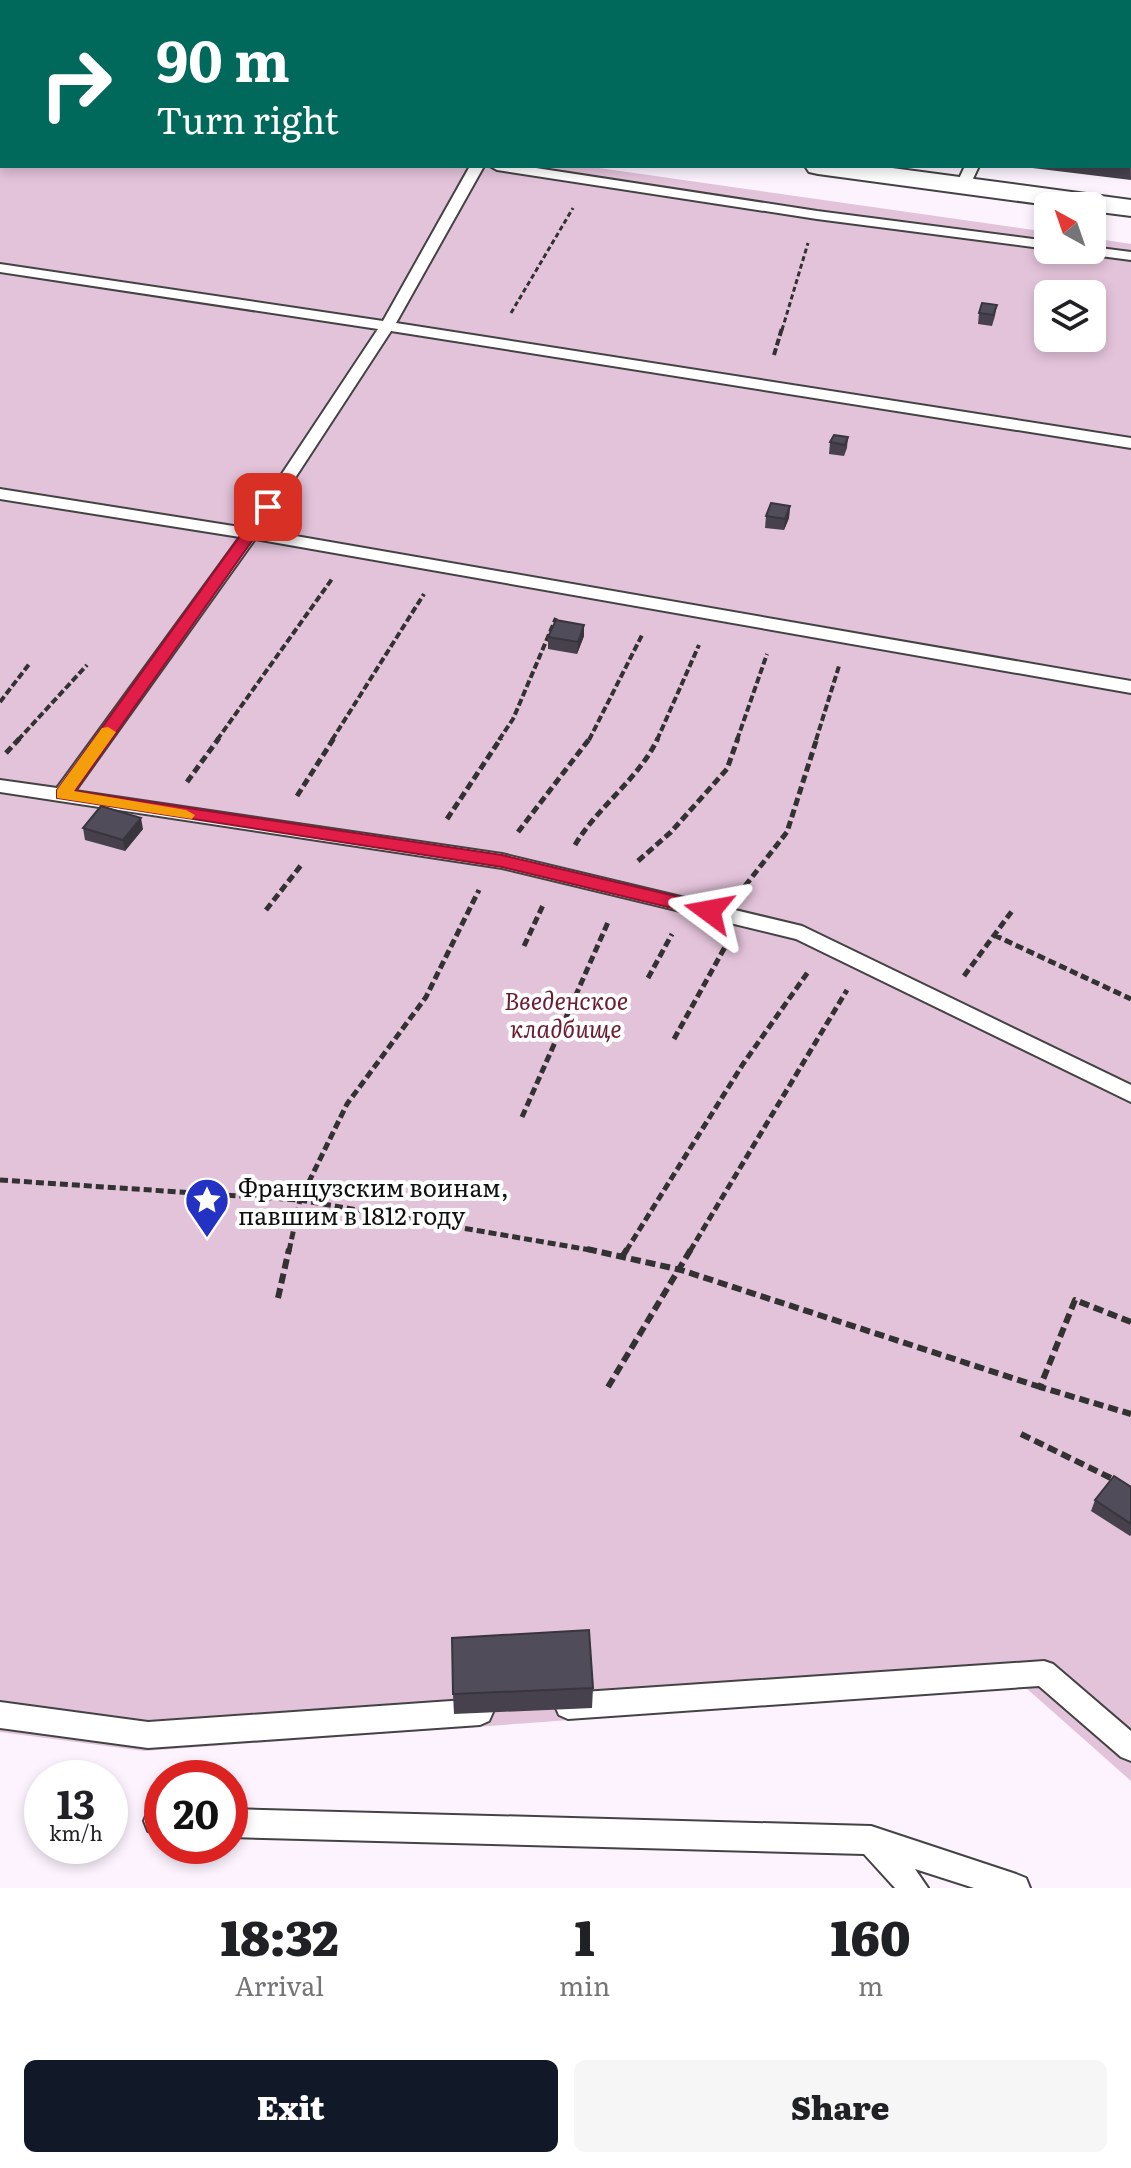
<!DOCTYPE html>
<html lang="en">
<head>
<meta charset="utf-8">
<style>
	body { margin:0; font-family:Literata,serif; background:#f6f6f6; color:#202124; height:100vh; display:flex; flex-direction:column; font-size:30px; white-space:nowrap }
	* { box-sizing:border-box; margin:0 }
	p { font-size:26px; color:#757577 }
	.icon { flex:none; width:44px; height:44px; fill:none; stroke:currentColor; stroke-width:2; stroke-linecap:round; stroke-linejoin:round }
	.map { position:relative; height:1888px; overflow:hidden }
	.side { display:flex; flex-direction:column; background:#fff; flex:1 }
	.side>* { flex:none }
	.guide { position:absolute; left:0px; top:0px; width:1132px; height:168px; box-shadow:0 4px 12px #0003; background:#00695c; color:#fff; overflow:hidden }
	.needle { width:52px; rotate:320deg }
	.controls { position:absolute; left:1034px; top:192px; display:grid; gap:16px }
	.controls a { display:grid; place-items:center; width:72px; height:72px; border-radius:12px; background:#fff; box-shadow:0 4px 12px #0003; font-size:40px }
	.speed { position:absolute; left:24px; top:1760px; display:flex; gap:16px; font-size:40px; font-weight:700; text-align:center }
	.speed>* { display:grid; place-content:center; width:104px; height:104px; border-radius:50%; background:#fff; box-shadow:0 4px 12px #0003; line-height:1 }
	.speed small { font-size:20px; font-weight:400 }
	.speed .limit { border:12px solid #d22; background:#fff; color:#111 }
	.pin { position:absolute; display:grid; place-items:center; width:68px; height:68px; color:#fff; margin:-34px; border-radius:16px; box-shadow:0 4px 12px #0006 }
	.me { position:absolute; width:88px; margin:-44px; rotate:283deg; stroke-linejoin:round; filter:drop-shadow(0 0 6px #0008) }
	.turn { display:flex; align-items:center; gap:28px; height:168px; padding:0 24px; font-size:36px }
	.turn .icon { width:104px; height:104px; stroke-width:2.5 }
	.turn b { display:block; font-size:56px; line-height:68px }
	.eta { display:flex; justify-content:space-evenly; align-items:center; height:136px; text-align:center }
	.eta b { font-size:48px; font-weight:800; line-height:56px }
	.primary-button { display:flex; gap:16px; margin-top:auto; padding:16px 24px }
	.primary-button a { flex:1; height:92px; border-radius:12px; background:#111827; color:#fff; font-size:32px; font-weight:800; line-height:92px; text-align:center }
	.primary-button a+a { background:#f6f6f6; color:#202124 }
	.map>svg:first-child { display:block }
</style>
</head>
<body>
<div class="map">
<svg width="1131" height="1888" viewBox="0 0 1131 1888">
	<rect width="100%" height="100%" fill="#fcf3ff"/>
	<path fill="#e3c3da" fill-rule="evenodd" d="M0,83L2,166H585L1048,232V250H1092V238L1131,244V1781L1025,1687L144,1751L0,1732ZM1048,294H1092V338H1048Z"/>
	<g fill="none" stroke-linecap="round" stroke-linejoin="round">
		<g stroke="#434343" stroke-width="4">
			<path id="lane" d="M577,0H603L605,2H579Z
				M0,91H2V99H0Z
				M470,166H484L396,323L1131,438V448L391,331L261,530L1131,681V693L255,539L75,791L502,854L802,926L1131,1085V1102L796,939L502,868L0,792V780L57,788L240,537L0,499V489L246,528L378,329L0,272V264L383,321Z
				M490,166H523L817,211L1048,241V249L817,219L497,170Z
				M965,166H979L970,185L963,189L956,185Z
				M1092,247L1131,252V260L1085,254L1078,250H1092Z
				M1044,1661L1053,1664L1131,1731V1761L1121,1757L1039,1686L568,1719L559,1715L555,1706L559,1697L568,1693Z
				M480,1699L489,1703L493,1712L489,1721L480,1725L148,1748L0,1728V1702L148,1722Z
				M158,1807H162V1835L148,1831L144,1821L148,1811Z
				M230,1809L871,1826L1016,1874L1026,1878L1030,1888H974L915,1869L928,1888H895L864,1854L230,1837Z"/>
		</g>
		<g stroke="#434343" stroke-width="4">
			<path id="street" d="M839,0H863L838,2Z
				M1027,0H1064L1066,2H1029Z
				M1130,5H1131V19H1130Z
				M0,49H2V63H0Z
				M805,166H877L1131,200V216L1092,211V206H1056L818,174L809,172Z"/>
		</g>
		<path stroke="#323232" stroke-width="3" stroke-dasharray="5 3" stroke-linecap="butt" d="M511,313L573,208
			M782,330L808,243"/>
		<path stroke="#323232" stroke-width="4" stroke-dasharray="7 3" stroke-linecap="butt" d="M774,355L782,328
			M0,702L30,663
			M18,740L87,665
			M217,740L332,579
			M332,740L424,594
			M499,740L513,719L556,618
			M589,740L642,635
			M657,740L699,645
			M737,740L767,654
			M816,740L839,666"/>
		<path stroke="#323232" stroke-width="5" stroke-dasharray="8 4" stroke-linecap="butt" d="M6,753L20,738
			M187,782L219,738
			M297,796L334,738
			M447,819L501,738
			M518,832L590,738
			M575,845C598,806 639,779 658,738
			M638,861L671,832L727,769L738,738
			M745,886L787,832L817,738
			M266,910L302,864
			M994,935L1131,999
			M524,946L544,903
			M964,976L1012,911
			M648,978L672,934
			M674,1039L725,947
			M522,1117L609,920
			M0,1180L300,1200L596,1251
			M289,1251L300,1200L347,1104L426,997L479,890
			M626,1251L743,1064L808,972
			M690,1251L847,990"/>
		<path stroke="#323232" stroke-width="6" stroke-dasharray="10 5" stroke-linecap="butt" d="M587,1249L681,1270L1040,1387
			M622,1257L627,1249
			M278,1298L289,1249
			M1131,1322L1075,1300L1040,1387L1131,1414
			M608,1387L691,1249
			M1021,1434L1117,1481"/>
		<use href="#lane" fill="#fff" fill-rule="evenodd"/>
		<use href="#street" fill="#fff" fill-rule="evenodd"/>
	</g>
	<path fill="#46414d" d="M687,0H781L779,2H701Z
		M1130,89L1131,180L1015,166H1130Z
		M997,305L995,316L992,326L978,324L979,313Z
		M848,437L847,448L844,456L829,454L830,442Z
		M790,506L789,518L784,530L765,528L766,516Z
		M584,625V636L577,654L548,649V637Z
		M83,828L143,829L125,851L85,840Z
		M1131,1487V1535L1130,1536L1091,1511L1095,1500Z
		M593,1688L592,1708L454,1714L453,1694Z"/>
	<path fill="#39353e" d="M790,506L789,518L784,530L785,519Z
		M584,625V636L577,654L578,642Z
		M141,818L143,829L125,851L123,840Z"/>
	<path fill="#514c59" stroke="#39353e" stroke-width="2" d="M1130,107H1131V137H1130Z
		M982,303L997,305L993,315L979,313Z
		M834,435L848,437L845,445L830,442Z
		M771,503L790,506L785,519L766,516Z
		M556,620L584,625L578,642L548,637Z
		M101,806L141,818L123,840L83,828Z
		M1114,1476L1131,1487V1524L1095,1500Z
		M589,1630L593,1688L453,1694L452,1638Z"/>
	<path fill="#e11d48" stroke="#92132f" stroke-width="2" d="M263,504L276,507L75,791L502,855L709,904L718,911L715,915L709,917L502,867L57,798V790Z"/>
	<path fill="#f59e0b" d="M108,727L116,732L74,791L186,810L195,815L192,819L57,798V790L102,728Z"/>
	<defs>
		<g id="sight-pin" transform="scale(2.3)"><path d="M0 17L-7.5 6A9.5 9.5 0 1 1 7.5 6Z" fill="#2432c4" stroke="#fff"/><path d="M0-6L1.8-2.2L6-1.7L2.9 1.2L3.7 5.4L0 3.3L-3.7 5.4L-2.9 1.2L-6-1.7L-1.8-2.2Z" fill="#fff"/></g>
	</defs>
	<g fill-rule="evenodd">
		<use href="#sight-pin" x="207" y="1200"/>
	</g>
	<g text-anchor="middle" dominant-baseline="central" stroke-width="8" stroke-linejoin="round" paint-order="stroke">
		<g font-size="24" font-style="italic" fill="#6b1e31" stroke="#fff">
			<text x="566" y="999">Введенское<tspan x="566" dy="28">кладбище</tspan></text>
		</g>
		<g font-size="24" fill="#101010" stroke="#fff" text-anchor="start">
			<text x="238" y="1186">Французским воинам,<tspan x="238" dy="28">павшим в 1812 году</tspan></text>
		</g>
	</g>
</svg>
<div class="controls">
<a><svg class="needle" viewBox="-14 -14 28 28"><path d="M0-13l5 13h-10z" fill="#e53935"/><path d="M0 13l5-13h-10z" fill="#757577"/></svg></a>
<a><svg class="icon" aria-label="layers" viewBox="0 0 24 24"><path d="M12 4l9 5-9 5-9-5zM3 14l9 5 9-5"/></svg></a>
</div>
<div class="speed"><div>13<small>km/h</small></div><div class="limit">20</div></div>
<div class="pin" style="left:268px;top:507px;background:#d93025"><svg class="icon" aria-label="arrive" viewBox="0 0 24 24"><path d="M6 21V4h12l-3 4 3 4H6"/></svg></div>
<svg class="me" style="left:709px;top:911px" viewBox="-20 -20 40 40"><path d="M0-17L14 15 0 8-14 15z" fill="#e11d48" stroke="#fff" stroke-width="4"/></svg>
<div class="guide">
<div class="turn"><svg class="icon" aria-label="right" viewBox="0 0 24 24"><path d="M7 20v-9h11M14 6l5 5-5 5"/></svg><div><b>90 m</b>Turn right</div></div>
</div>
</div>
<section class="side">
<div class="eta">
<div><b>18:32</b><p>Arrival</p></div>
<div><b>1</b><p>min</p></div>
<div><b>160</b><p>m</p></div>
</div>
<div class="primary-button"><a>Exit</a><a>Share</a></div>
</section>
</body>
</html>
